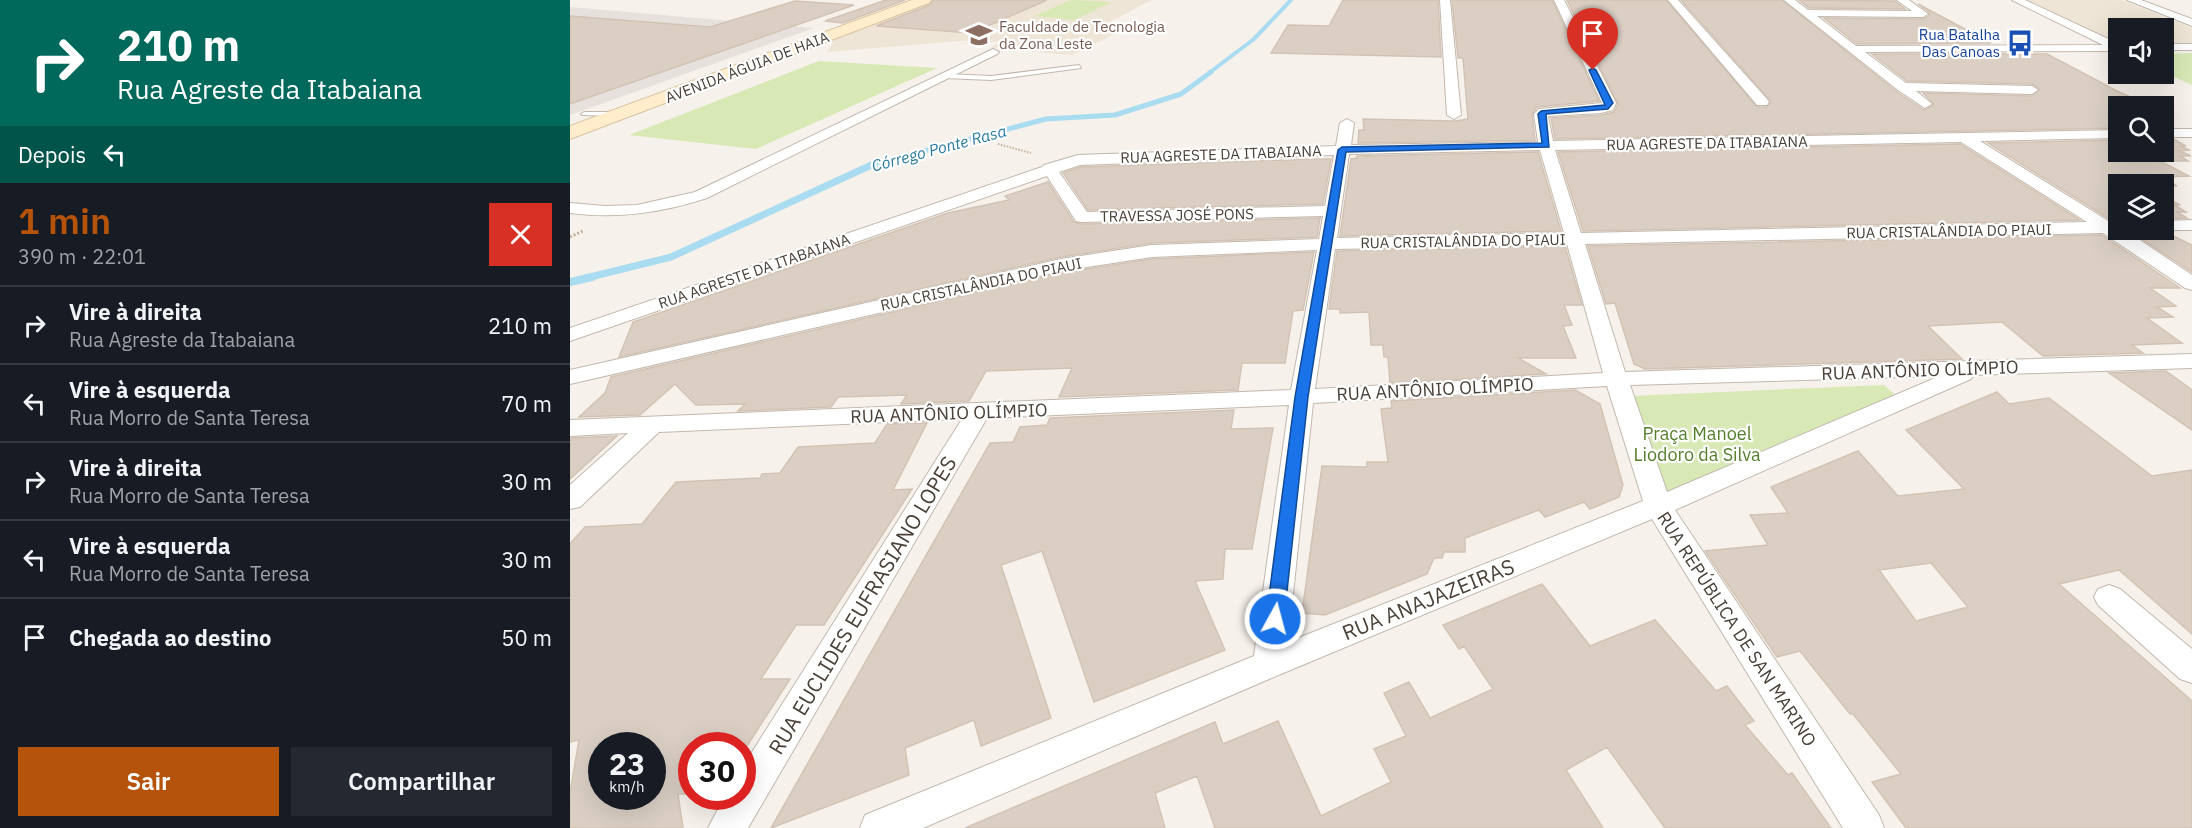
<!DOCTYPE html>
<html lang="pt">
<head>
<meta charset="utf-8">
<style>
	body { margin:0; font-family:"IBM Plex Sans",sans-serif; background:#242831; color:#f1f3f6; height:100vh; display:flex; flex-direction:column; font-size:22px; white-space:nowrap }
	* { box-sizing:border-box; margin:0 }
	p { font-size:20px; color:#9ea1a6 }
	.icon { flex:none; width:33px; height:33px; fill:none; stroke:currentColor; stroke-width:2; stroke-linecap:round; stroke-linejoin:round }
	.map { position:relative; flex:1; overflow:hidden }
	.panel { display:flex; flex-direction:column; background:#171b24; width:570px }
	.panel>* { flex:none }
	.hud { background:#00695c; color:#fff; overflow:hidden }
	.controls { position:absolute; left:1538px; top:18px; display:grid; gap:12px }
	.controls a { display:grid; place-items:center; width:66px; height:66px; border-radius:0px; background:#171b24; box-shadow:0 6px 24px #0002; font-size:30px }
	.speed { position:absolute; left:18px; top:732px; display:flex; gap:12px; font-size:30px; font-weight:700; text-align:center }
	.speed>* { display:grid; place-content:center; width:78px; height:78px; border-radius:50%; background:#171b24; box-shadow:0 6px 24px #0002; line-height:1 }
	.speed small { font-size:15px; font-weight:400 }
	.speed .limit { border:9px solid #d22; background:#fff; color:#111 }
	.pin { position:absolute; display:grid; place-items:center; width:51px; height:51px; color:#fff; margin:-62px -26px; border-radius:50% 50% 50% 0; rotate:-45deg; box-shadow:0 0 6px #0007 }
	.pin .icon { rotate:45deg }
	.me { position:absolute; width:66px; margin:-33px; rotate:7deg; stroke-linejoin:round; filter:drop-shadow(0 0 4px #0008) }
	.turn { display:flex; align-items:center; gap:21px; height:126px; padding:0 18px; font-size:27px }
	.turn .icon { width:78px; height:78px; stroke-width:2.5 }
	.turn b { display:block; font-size:42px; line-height:51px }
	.then { display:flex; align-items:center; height:57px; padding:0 18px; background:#0003; gap:12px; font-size:22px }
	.round { display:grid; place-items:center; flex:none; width:63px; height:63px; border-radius:0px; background:#242831 }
	.head { display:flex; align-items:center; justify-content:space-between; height:102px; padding:0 18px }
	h1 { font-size:36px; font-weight:600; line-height:45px; color:#b45309 }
	.action { display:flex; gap:12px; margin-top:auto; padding:12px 18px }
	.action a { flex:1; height:69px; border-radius:0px; background:#b45309; color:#fff; font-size:24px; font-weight:600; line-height:69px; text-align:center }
	.action a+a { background:#242831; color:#f1f3f6 }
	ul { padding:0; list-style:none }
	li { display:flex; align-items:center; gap:18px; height:78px; padding:0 18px; border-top:2px solid #363941 }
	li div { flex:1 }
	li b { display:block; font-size:22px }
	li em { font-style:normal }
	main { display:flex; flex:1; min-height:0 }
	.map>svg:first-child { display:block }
</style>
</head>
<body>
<main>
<section class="panel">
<div class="hud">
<div class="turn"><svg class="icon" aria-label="right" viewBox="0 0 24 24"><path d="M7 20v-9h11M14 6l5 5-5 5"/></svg><div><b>210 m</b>Rua Agreste da Itabaiana</div></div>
<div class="then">Depois<svg class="icon" aria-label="left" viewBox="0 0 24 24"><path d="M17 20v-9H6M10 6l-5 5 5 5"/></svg></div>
</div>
<div class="head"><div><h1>1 min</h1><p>390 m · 22:01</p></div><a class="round" style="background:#d93025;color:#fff"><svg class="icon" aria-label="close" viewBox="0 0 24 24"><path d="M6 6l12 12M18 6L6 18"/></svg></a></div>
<ul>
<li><svg class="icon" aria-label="right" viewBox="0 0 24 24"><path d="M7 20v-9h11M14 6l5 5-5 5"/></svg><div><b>Vire à direita</b><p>Rua Agreste da Itabaiana</p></div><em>210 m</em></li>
<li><svg class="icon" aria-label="left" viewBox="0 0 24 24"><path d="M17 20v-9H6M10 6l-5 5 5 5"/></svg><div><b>Vire à esquerda</b><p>Rua Morro de Santa Teresa</p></div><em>70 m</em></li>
<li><svg class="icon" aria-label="right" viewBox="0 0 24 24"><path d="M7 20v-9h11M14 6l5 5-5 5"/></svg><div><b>Vire à direita</b><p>Rua Morro de Santa Teresa</p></div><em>30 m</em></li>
<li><svg class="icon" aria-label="left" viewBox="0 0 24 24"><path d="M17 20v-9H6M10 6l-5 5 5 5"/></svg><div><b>Vire à esquerda</b><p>Rua Morro de Santa Teresa</p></div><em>30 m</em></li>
<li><svg class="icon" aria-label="arrive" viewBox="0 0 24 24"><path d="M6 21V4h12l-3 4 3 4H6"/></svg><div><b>Chegada ao destino</b></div><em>50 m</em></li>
</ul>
<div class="action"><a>Sair</a><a>Compartilhar</a></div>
</section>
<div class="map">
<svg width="1622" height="828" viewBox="0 0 1622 828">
	<rect width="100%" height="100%" fill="#f6f1eb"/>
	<path fill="#e6e1dd" d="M0,7L244,28L0,115Z"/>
	<path fill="#efe5d6" d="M367,0H582L530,27L555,29L502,55L420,48L430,42L403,40L257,52L263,43L254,42Z
		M1457,0H1552L1622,28V44L1593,45V28H1548L1547,42Z"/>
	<path fill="#d8e9b5" d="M501,0L542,2L504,20L464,16Z
		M1622,53V85L1593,72V54Z
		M249,61L367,68L186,149L59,135Z
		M1314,385L1333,402L1098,513L1060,396Z"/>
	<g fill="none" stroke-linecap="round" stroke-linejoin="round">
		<path stroke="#a9dcf1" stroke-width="4" d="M639,73L684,39L721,0"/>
		<path stroke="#a9dcf1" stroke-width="5" d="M305,164L476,119L545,115L611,94L641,72"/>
		<path stroke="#a9dcf1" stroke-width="7" d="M16,278L101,257L308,162"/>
		<path stroke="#a9dcf1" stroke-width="8" d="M0,282L22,277"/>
	</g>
	<path fill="#dbcfc4" stroke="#d3c3b4" stroke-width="1.5" fill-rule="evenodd" d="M316,0H335L273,23L255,21Z
		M363,0H477L402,33L306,26L360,5Z
		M773,0H868L871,57L701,53L718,25L759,26Z
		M882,0H982L1029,101L967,107L962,114L965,140L788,143L789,130H794L793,119L885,121L898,119L893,58H888Z
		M997,0H1096L1187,107H1197L1201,101L1111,0H1212L1327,92L1354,110L1364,104L1353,93L1462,96L1470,89L1462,84L1337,81L1302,54H1477L1547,91L1581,106H1548V128L985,139L981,118L1032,115L1044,112L1048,104Z
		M1229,0L1325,1L1335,9L1239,8Z
		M225,1L284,5L0,104V16L140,27Z
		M1348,4L1421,43L1287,44L1254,18L1353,19L1359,16V12Z
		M1593,139H1603L1616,146H1610L1619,150L1610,151L1621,156H1610L1618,161H1590L1619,176L1589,177L1607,186L1548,184V220H1541L1418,143L1548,140V152H1593Z
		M1390,144L1510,220L1013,231L988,152Z
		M968,152L991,231L770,236L781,159L787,158V156Z
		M744,159H761L753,204L518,210L493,173L510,167Z
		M478,182L504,222L512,224L750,218L747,237L582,243L491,257L49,357L63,322L378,213L439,200L435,196Z
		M1593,196L1610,205H1604L1616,212H1607L1617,218L1593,219Z
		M1558,230H1591L1622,245V272Z
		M1532,235L1610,288H1580L1606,306L1587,307L1603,317L1577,318L1612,343L1562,345L1573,353L1473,356L1432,322L1358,326L1392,359L1075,369L1064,364L1045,303L1036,304L1018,246Z
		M995,246L1012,305H994L1002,325L993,326L1006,358H948L976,374L820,383L818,357H814L813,345H801L799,312L770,313V309H759L767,251Z
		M744,252L733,310L723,311L715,363H672L668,390L489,397L502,368L416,371L399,401L331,404L337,395L268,397L261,407L168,411L175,404L126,405L105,384L70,415L9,417L35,393L41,377L491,273L582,259Z
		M1596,371L1622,390V430L1539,373Z
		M1005,390L1030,404L1053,485L1049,497L1020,509L1014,502L975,517L969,510L895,538V552H874L872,558H864L857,574L755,615L732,613L752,466L797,467V462H818L811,409L822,408L821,401Z
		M1427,392L1439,404L1479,398L1582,476L1622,470V634L1549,570L1489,584L1622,701V828H1336L1302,782L1331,774L1283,714H1280L1230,651L1207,657L1135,551L1198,545L1180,515L1218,513L1201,487L1288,451L1328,496L1394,489L1336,430ZM1361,563L1398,607L1346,621L1309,570Z
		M664,410L661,429L703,428L682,549H655L653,579L625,581L655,650L524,702L472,551L431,565L481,718L411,746L404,720L335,748L339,775L201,828L420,443L443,442L450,427L477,425L480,418Z
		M357,423L323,490L342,489L254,625H226L191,679H220L177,746H122V794H108L113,828H0V793L9,740L0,742V544L15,527L72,524L106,482L190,478L192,474L210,473L228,447L305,443L317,424ZM32,746H82V800L32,799Z
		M47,436L21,460L0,479V438Z
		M972,584L1020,646L1085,620L1146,691L1157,686L1184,721L1175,725L1218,775L1222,773L1261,828H1095L1037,747L996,770L1033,828H645L627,776L585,793L595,828H395L645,722L653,744L708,721L751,816L821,782L804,749L836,736L814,693L839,682L860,718L923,689L894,646L889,649L873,625Z"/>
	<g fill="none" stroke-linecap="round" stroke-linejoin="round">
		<g stroke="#c2b8ae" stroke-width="2">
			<path id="service" d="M509,65L511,68L421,80L375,78L372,76L375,74L421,76Z
				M14,112H46L49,114L46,116L12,115L11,114Z"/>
		</g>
		<g stroke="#c2b8ae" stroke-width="2">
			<path id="minor" d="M870,0H880L891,115L884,119L877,115Z
				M984,0H994L1046,103L1043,110L1031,113L978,116L983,141L1548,130V138L1410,141L1540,222H1548V230H1555L1622,275V290L1615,288L1533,233L1015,244L1055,372L1622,354V368L1404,375L1401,379L1105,510L1309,815L1314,828H1273L1082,519L711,674L353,828H290L295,815L684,656L719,405L417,418L178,828H138L155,796H172V768L392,419L89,432L10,507L0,509V485L58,433L0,436V420L721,390L747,250L582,257L491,271L0,384V370L491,259L582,245L749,239L753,216L512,222L506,221L477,176L0,341V328L472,167L474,165L508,155L766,146L770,123L777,119L784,123L781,145L968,142L964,114L969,109L1032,103ZM1391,142L1517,222L1011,233L985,150ZM970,150L994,233L767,238L779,154ZM764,155L755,206L517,212L489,172L510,165ZM997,244L1033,373L745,389L765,249ZM1370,376L1097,492L1060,385ZM1037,386L1073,501L718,642L743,403Z
				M1098,0H1108L1197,99L1199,102L1197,105H1187Z
				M1214,0H1225L1238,10L1342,11L1327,0H1339L1358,14L1353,17L1247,16L1286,46L1533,45L1442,0H1455L1547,43L1548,51L1295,52L1336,83L1462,86L1468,90L1462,94L1346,91L1362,104L1355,108L1328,90Z
				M1557,0H1571L1622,19V26Z
				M1593,44H1622V50H1593Z
				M423,49L429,52L427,54L137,198C91,213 48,219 0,213V203L35,206L67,205L125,192Z
				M1593,129H1622V137H1593Z
				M1622,220V230H1587H1593V221Z
				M1539,585L1550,589L1622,649V683L1610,679L1528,605L1524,597L1528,589Z"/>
		</g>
		<g stroke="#d8c29e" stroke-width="2">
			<path id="secondary" d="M342,0H361L359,3L0,139V126Z"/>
		</g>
		<path stroke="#c3b29f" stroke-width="2" stroke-dasharray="1.5 1.5" stroke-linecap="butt" d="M428,144L461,153"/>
		<path stroke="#c3b29f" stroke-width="3" stroke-dasharray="2 2" stroke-linecap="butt" d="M0,237L13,231"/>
		<use href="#service" fill="#fff" fill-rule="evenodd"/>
		<use href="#minor" fill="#fff" fill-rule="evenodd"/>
		<use href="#secondary" fill="#ffedcc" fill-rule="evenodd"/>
	</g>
	<path fill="#1a73e8" stroke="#114b97" stroke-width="1.5" d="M1023,68L1026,70L1043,103L1038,109L976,114L979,147L776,152L738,397L714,619L711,624L705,626L699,624L696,619L725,397L768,150L772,147L972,143L968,114L971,111L1035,105L1019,70Z"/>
	<defs>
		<g id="university-bare" transform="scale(2.07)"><path d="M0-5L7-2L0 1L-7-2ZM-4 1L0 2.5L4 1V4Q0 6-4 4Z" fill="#8d6e63" stroke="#fff" stroke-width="2.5" paint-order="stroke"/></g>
		<g id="bus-bare" transform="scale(2.07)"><path d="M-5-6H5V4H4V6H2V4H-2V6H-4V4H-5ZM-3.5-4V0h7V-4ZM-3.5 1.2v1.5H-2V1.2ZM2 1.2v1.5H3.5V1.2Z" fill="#1a4fb4" stroke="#fff" stroke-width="2.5" paint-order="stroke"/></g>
	</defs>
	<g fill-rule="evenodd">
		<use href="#university-bare" x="409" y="35"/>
		<use href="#bus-bare" x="1450" y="43"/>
	</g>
	<g text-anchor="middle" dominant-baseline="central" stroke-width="4.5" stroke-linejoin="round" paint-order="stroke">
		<g font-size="15" fill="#785e54" stroke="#fff" text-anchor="start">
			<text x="429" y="26">Faculdade de Tecnologia<tspan x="429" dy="17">da Zona Leste</tspan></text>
		</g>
		<g font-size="15" fill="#164399" stroke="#fff" text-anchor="end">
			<text x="1430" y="34">Rua Batalha<tspan x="1430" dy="17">Das Canoas</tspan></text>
		</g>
		<g font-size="15" fill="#4a4139" stroke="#fff">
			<text transform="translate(177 67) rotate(-21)">AVENIDA ÁGUIA DE HAIA</text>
			<text transform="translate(1137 143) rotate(-1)">RUA AGRESTE DA ITABAIANA</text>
			<text transform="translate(651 154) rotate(-2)">RUA AGRESTE DA ITABAIANA</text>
			<text transform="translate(607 215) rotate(-1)">TRAVESSA JOSÉ PONS</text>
			<text transform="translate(1379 231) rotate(-1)">RUA CRISTALÂNDIA DO PIAUI</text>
			<text transform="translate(893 241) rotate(-1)">RUA CRISTALÂNDIA DO PIAUI</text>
			<text transform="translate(184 271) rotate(-19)">RUA AGRESTE DA ITABAIANA</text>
			<text transform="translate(411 284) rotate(-12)">RUA CRISTALÂNDIA DO PIAUI</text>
		</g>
		<g font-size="16" font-style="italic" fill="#2b7b9f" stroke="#fff">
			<text transform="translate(369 148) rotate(-15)">Córrego Ponte Rasa</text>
		</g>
		<g font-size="18" fill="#4a4139" stroke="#fff">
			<text transform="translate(1350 370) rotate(-2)">RUA ANTÔNIO OLÍMPIO</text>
			<text transform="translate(865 389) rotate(-3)">RUA ANTÔNIO OLÍMPIO</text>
			<text transform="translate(379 413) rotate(-2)">RUA ANTÔNIO OLÍMPIO</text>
			<text transform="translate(1167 629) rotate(57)">RUA REPÚBLICA DE SAN MARINO</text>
		</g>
		<g font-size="18" fill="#537e2a" stroke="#fff">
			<text x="1127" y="433">Praça Manoel<tspan x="1127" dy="21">Liodoro da Silva</tspan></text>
		</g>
		<g font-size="21" fill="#4a4139" stroke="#fff">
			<text transform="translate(858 599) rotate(-22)">RUA ANAJAZEIRAS</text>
			<text transform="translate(292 605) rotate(-59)">RUA EUCLIDES EUFRASIANO LOPES</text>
		</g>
	</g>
</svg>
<div class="controls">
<a><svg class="icon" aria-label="sound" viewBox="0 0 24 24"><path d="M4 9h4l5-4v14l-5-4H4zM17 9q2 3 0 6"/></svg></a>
<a><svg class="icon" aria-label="search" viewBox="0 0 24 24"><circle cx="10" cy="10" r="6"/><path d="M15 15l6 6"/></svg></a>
<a><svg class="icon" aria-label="layers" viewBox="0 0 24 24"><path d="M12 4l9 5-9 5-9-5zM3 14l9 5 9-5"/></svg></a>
</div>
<div class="speed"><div>23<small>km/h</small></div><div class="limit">30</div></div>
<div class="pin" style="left:1023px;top:70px;background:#d93025"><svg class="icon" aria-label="arrive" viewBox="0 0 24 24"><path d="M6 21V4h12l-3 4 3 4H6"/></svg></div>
<svg class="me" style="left:705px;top:619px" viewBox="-20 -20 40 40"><circle r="17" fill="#1a73e8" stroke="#fff" stroke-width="3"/><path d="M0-11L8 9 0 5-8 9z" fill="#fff"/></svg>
</div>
</main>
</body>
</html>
